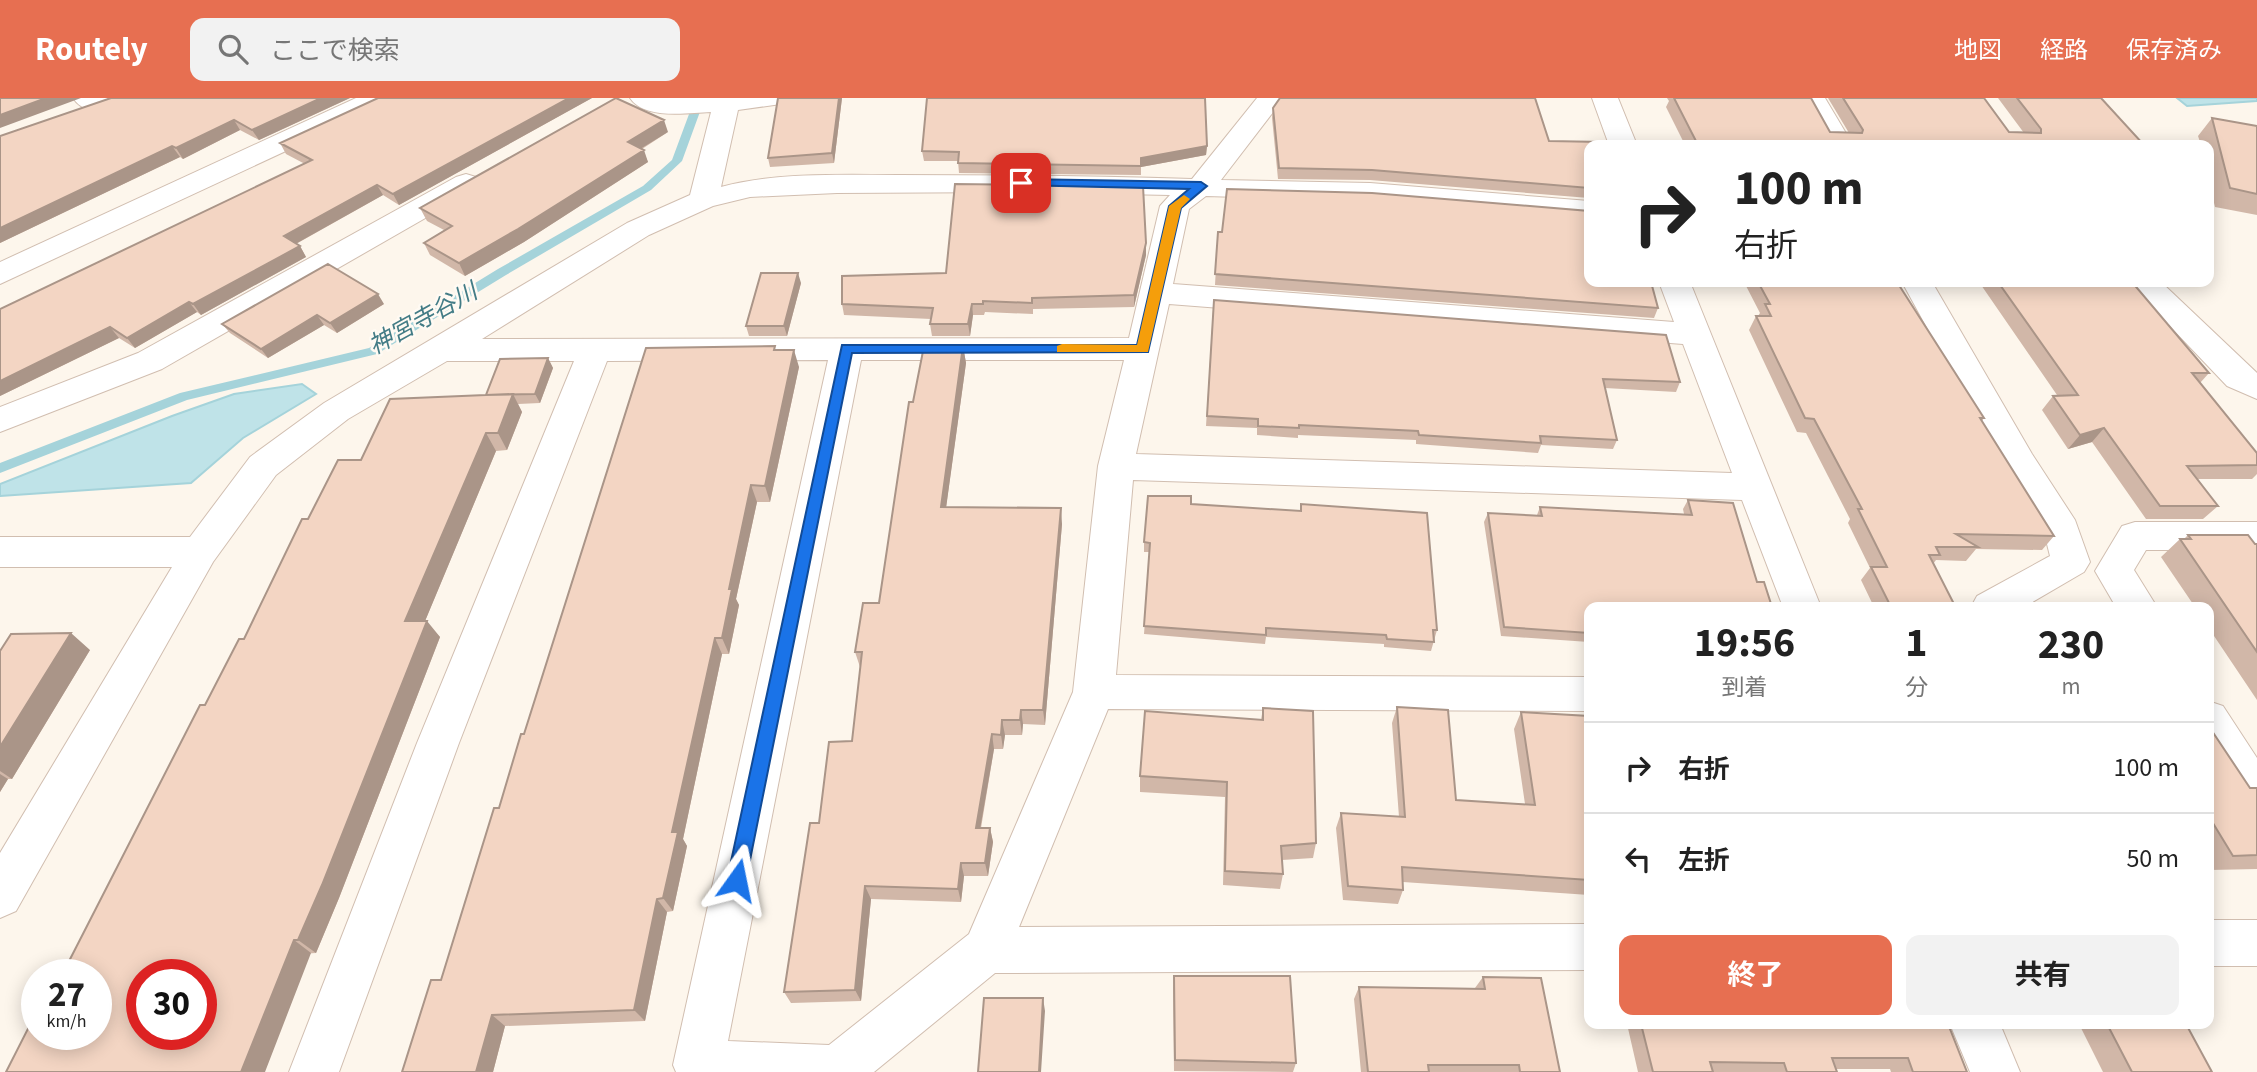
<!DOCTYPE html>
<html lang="ja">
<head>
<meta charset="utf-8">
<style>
	body { margin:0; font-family:"Source Sans 3","Noto Sans JP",sans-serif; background:#f2f2f2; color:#222; height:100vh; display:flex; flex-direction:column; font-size:26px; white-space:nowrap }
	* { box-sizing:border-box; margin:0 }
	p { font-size:23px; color:#767676 }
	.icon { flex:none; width:38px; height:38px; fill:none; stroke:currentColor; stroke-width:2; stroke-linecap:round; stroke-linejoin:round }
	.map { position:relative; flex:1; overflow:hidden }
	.side { position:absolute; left:1584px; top:504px; width:630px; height:427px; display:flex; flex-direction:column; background:#fff; border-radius:14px; box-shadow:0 4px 18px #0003 }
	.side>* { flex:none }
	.hud { position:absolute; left:1584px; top:42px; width:630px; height:147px; border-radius:14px; box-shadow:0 4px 18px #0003; background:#fff; color:#222; overflow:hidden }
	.speed { position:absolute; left:21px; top:861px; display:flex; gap:14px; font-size:35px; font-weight:700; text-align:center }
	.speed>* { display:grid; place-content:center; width:91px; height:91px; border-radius:50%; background:#fff; box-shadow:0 4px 18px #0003; line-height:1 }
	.speed small { font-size:18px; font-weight:400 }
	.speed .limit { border:10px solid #d22; background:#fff; color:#111 }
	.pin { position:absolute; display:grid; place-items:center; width:60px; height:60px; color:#fff; margin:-30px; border-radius:14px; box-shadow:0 4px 10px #0006 }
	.me { position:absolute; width:77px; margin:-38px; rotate:12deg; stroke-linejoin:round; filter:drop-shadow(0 0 5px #0008) }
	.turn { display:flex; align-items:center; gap:24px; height:147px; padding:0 35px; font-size:32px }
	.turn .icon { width:91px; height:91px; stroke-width:2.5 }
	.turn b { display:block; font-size:49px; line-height:60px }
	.eta { display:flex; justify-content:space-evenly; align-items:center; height:119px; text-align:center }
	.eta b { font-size:42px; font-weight:700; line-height:49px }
	.action { display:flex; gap:14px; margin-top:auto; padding:14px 35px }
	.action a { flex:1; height:80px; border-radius:14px; background:#e76f51; color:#fff; font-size:28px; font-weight:700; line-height:80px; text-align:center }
	.action a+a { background:#f2f2f2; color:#222 }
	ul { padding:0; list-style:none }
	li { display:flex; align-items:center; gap:21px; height:91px; padding:0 35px; border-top:2px solid #e0e0e0 }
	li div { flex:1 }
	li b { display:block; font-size:26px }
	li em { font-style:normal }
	header { display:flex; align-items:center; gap:42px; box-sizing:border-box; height:98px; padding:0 35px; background:#e76f51; color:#fff }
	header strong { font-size:33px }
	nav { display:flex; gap:38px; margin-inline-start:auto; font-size:24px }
	.search { width:490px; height:63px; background:#f2f2f2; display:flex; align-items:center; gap:18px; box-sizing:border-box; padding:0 24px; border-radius:14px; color:#767676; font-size:26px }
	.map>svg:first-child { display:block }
</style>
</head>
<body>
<header>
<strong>Routely</strong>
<div class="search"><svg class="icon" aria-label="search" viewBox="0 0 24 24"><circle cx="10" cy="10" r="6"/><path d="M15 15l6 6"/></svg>ここで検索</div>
<nav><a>地図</a><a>経路</a><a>保存済み</a></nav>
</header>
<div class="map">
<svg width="2257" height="974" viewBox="0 0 2257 974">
	<rect width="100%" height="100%" fill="#fdf6ec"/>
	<path fill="#bfe3e8" stroke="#a5d3da" stroke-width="2" d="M2177,0H2257V3L2187,8Z
		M302,286L316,296L243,340L191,385L0,398V386L172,318L234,296Z"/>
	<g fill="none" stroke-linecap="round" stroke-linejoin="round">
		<path fill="#a5d3da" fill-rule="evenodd" d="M695,0H705L682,63L651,92L506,177L377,256L187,302L0,375V365L180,295L369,250L498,171L643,88L672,62Z"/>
		<g stroke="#d1beb0" stroke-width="2">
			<path id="minor" d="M73,0H107L113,7L109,13C96,16 81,12 73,0Z
				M356,0H391L387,6L0,186V164Z
				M630,0H785L781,6L738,12L721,89C777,74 839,77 897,77C995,77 1093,78 1192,81L1257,0H1284L1221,82L1370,85L1589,103V121L1370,103L1206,98L1189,111L1173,186L1674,224L1659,184H1690L1821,509H1783L1742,402L1133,382L1116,577L1589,579V613L1108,611L1019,829L1589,826V872L995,875L874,974H676L673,967L828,262L607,263L459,645L339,974H289L417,645L574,263H447L348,321L276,377L213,464L16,813L0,820V755L172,469H0V439H190L250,359L324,305L627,125L690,97L711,14C687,15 645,22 630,0ZM1021,94L1170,97L1160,108L1129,240L482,241L649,137L713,108L750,99L837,95ZM1169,206L1683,246L1732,375L1136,356ZM861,262H1124L1098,368L1073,594L969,836L829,947L728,943Z
				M1592,0H1618L1637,47H1609Z
				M1799,0H1825L1853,47H1825Z
				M466,76L476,79L480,85L476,91L162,271L0,334V309L138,255L456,79Z
				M1902,184H1932L2032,356L2075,422L2090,464L2084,474L2024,509H1971L1977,498L2050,458L2044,434L2001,365Z
				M2128,184H2161L2257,275V301L2227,288Z
				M2135,424H2257V452H2146L2134,472L2157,509H2116L2095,473L2122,428Z
				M2208,603L2223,608L2257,660V716L2242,711L2208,658Z
				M2208,822H2257V868H2208Z
				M1950,926H2000L2020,974H1970Z"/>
		</g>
		<use href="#minor" fill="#fff" fill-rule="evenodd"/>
	</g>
	<path fill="#d1b7a8" d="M111,0H350L259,42L240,32L183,61L180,59L0,145V38Z
		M378,0H592L399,107L383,97L296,146L300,148L306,159L201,217L197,214L135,250L119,240L0,298V211L305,66L286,56L280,45Z
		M778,0H842L834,65L770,69L768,60Z
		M1667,0H1811L1830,34L1849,35L1828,0H1984L2009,34L2024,35L1998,0H2101L2144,47H1685L1666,9L1669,3Z
		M1273,10L1549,43L1589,47V100L1370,82L1278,81L1272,20Z
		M2212,20L2257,28V117L2215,109L2208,80V47H2201L2198,38Z
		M668,34L642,51L648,64L524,144L465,178L430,157L424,145L444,132L427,123L420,110Z
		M1207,48L1206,57L1141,69V77L959,75L958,63H924L922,53Z
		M1218,134L1658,210L1654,220L1215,187Z
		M1146,157L1134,209L1033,211V216L985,214L984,217H973L970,238H932L930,226L931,221L844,217L842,206L946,175Z
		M1744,184H1897L1984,320L1982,323L2054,438L2042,452L1976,451L1966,463L1936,462L1933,466L1954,506L1952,509H1874L1861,482L1870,470L1848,425L1850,421L1806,335L1797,334L1749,232L1756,218H1758L1760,215Z
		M1979,184H2132L2209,275L2200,285L2257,355V376L2252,381H2198L2218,408L2203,421H2146L2092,344L2068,351L2042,312L2053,298L2057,297Z
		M801,185L787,238H749L746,228Z
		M384,206L337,235L324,227L268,260L230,235L222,226Z
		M1213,212L1680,284L1676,294L1605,290L1617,342L1613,351L1541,347L1538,355L1416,346V342L1298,337V340L1257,337V330L1206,328Z
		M963,248L966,265L946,409L1062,426L1045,627L1023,626L1022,637H1005L1003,651H994L981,730H990L993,744L988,778H964L961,804L871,801L861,903L791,905L784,894L819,725L852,643L861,569H860L855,554L879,505L913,304Z
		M776,252L799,269L770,404H757L736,501L739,507L729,556H722L683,741L687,748L673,813L667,814L645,923L505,928L493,974H402L441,882L524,636Z
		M548,260L553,270L540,305L518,306L522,314L507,352L496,353L425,523L440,539L339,800L316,855L65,871L205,607L244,541L308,421L361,362L486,298Z
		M1688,402L1733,405L1589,509V544L1501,538L1484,424L1488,415L1537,417L1540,409L1684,416L1683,411Z
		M1191,406L1300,413L1301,406L1437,532L1431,553L1384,549V546L1266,539L1265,546L1144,536L1150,454H1144V444Z
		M2188,437L2257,446V602L2208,529V509H2195L2161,459L2180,441H2184Z
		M90,552L12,681H8L0,694V553Z
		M1397,609L1456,702L1525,706L1514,631L1521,614L1589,618V797L1403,784V792L1398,806L1343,802L1336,730L1341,715L1399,719L1392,625Z
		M1263,610L1316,745L1313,760L1282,762L1283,776L1280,791L1223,787L1225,699L1140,694V678L1261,622Z
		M2208,627L2250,690H2257V771L2210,772L2208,770Z
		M1174,878L1296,965L1293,974L1174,973L1173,890Z
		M1483,879L1560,974H1361L1354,901L1359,889L1475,890Z
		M1627,926H1948L1967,974H1891L1890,971H1836L1837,974H1638Z
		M2079,926H2186L2212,974H2103Z"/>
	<path fill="#aa9588" d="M46,0H81L0,30V17Z
		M321,0H350L259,42L252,32Z
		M569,0H592L399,107L393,96Z
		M839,0H842L834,65L832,55Z
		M234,22L240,32L183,61L176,50Z
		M664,22L668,34L632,56L628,44Z
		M172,48L180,59L0,145V130Z
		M1207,48L1206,57L1141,69V60Z
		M644,52L648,64L524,144L465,178L459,165Z
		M377,87L383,97L290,149L284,138Z
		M1146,145V157L1134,209V197Z
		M300,148L306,159L201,217L193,206Z
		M798,175L801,185L787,238L784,228Z
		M378,196L384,206L337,235L330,225Z
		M189,204L197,214L135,250L127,240Z
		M972,206L973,217L970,238L968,226Z
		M317,217L324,227L268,260L261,251Z
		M110,229L119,240L0,298V283Z
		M963,248L966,265L944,425L941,409Z
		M794,252L799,269L770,404L765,388Z
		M548,260L553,270L540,305L535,296Z
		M513,296L522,314L507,352L498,335Z
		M2104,330L2092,344L2068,351L2080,337Z
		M486,335L496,353L418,540L405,523Z
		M751,387L757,404L736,501L739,507L729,556L722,540L729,491Z
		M1061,410L1062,426L1045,627L1043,612Z
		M427,523L440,539L339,800L316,855L298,842Z
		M71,535L90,552L12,681L0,673V649Z
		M715,540L722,556L683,741L687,748L673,813L663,800L672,734Z
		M1021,612L1023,626L1022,637L1020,622Z
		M1002,622L1005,637L1003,651L1001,637Z
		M992,636L994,651L978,743L976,730Z
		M0,676L8,681L0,694Z
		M990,730L993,744L988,778L985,765Z
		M961,765L964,778L961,804L958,791Z
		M865,788L871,801L861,903L855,892Z
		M657,801L667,814L645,923L634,912Z
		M294,842L311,855L265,974H241Z
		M1043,900L1045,913L1041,974H1039Z
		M492,917L505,928L493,974H476Z"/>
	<path fill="#f3d5c3" stroke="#aa9588" stroke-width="2" fill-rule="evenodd" d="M0,0H46L0,17Z
		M111,0H321L252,32L234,22L176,50L172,48L0,130V38Z
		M378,0H569L393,96L377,87L284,138L300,148L193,206L189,204L127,240L110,229L0,283V211L312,62L280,45Z
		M616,0L664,22L628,44L644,52L518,131L459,165L424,145L452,128L420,110Z
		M778,0H839L832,55L768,60Z
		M927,0H1205L1207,48L1141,60V68L958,65L959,54L922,53Z
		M1280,0H1535L1549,43L1603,44L1604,47H1589V90L1372,72L1279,70L1273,10Z
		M1674,0H1811L1830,34L1862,35L1863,32L1843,0H1984L2009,34L2041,35V31L2017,0H2101L2144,47H1698Z
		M2212,20L2257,28V96L2230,90Z
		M955,86L1143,88L1146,145L1134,197L1032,200V205L983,203V206H972L968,226H930L933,210L842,206V178L946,175Z
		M1227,91L1372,95L1589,113V184H1651L1658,210L1215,176L1218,134H1222Z
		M328,166L378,196L330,225L317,217L261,251L222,226Z
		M761,175H798L784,228H746Z
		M1758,184H1897L1984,320H1980L2054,438L1956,436L1978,449H1936L1940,457H1929L1954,506H1922V509H1891L1871,469H1887L1858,411H1862L1814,321L1805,320L1756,218H1771L1765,206H1770Z
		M1998,184H2132L2209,275H2192L2257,355V367L2187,368L2218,408H2160L2104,330L2080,337L2053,298L2078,297Z
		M1214,202L1666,237L1680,284L1603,281L1617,342L1540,338L1541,345L1419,337L1418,333L1299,327V330L1258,328V321L1207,318Z
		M775,248L774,252H794L765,388L751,387L729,491H732L722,540H715L672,734H678L663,800L657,801L634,912L492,917L476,974H402L431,882H441L494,710H499L521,636H524L646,250Z
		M924,248H963L941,409L1061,410L1043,612H1021L1020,622H1002L1001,637L992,636L976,730H990L985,765H961L958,791L865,788L855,892L784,894L810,725H819L829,644L852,643L862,554H855L863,505H879L909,304H913Z
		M548,260L535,296L486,297L500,261Z
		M513,296L498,335H486L405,523H427L322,787L298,842H294L241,974H6L37,913V936H96V877H55L58,872L65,871L200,607H205L239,541H244L302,421H308L338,362H361L390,301ZM142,877H201V936H142Z
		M1148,398H1191V406L1301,413V406L1427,415L1437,532H1433L1434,544L1387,541L1386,537L1266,530V537L1144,528L1150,445L1144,444Z
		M1688,402L1733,405L1757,484H1764L1772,509H1589V535L1504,529L1488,415L1542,418L1540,409L1692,417Z
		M2188,437H2248L2255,446H2257V554L2180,441H2191Z
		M71,535L0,649V553L11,536Z
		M1397,609L1448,612L1456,702L1535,707L1521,614L1589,618V782L1402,769L1403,792L1348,788L1341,715L1405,719Z
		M1263,610L1313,613L1316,745L1281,748L1283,776L1225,773L1227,684L1140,678L1145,613L1263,622Z
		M2208,627L2250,690H2257V757L2233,758L2208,717Z
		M1174,878H1290L1296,965L1175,962Z
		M1483,879L1541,880L1560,974H1520L1519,967H1428L1429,974H1368L1359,889L1485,891Z
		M984,900H1043L1039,974H978Z
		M1641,926H1948L1967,974H1913L1908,960H1832L1837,974H1787L1784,965L1710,964L1713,974H1653Z
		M2107,926H2186L2212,974H2132Z"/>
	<path fill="#1a73e8" stroke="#114b97" stroke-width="2" d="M1021,81L1201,84L1207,88L1181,110L1148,254L852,255L746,782L743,788L737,790L730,788L727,782L842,247H1137L1169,108L1189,91L1017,87V82Z"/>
	<path fill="#f59e0b" d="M1184,97L1190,101L1181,110L1148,254H1057V248L1062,246L1137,247L1169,108Z"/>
	<g text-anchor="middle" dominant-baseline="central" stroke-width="5" stroke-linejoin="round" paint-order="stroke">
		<g font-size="24" font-style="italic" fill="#437c86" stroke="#fffaf3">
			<text transform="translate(423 221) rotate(-29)">神宮寺谷川</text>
		</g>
	</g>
</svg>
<div class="speed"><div>27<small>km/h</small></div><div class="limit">30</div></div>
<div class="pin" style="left:1021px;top:85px;background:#d93025"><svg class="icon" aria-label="arrive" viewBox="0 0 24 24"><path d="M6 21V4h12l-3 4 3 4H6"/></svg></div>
<svg class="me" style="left:737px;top:782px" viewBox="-20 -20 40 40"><path d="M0-17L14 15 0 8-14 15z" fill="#1a73e8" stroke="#fff" stroke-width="4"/></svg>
<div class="hud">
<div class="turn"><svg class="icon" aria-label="right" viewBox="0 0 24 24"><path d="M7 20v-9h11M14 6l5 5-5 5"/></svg><div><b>100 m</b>右折</div></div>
</div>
<section class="side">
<div class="eta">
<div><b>19:56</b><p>到着</p></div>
<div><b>1</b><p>分</p></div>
<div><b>230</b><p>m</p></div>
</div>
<ul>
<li><svg class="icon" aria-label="right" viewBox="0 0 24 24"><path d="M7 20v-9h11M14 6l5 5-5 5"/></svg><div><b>右折</b></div><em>100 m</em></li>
<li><svg class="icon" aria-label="left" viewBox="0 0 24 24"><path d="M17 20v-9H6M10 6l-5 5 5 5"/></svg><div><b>左折</b></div><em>50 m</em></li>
</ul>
<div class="action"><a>終了</a><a>共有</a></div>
</section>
</div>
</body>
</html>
